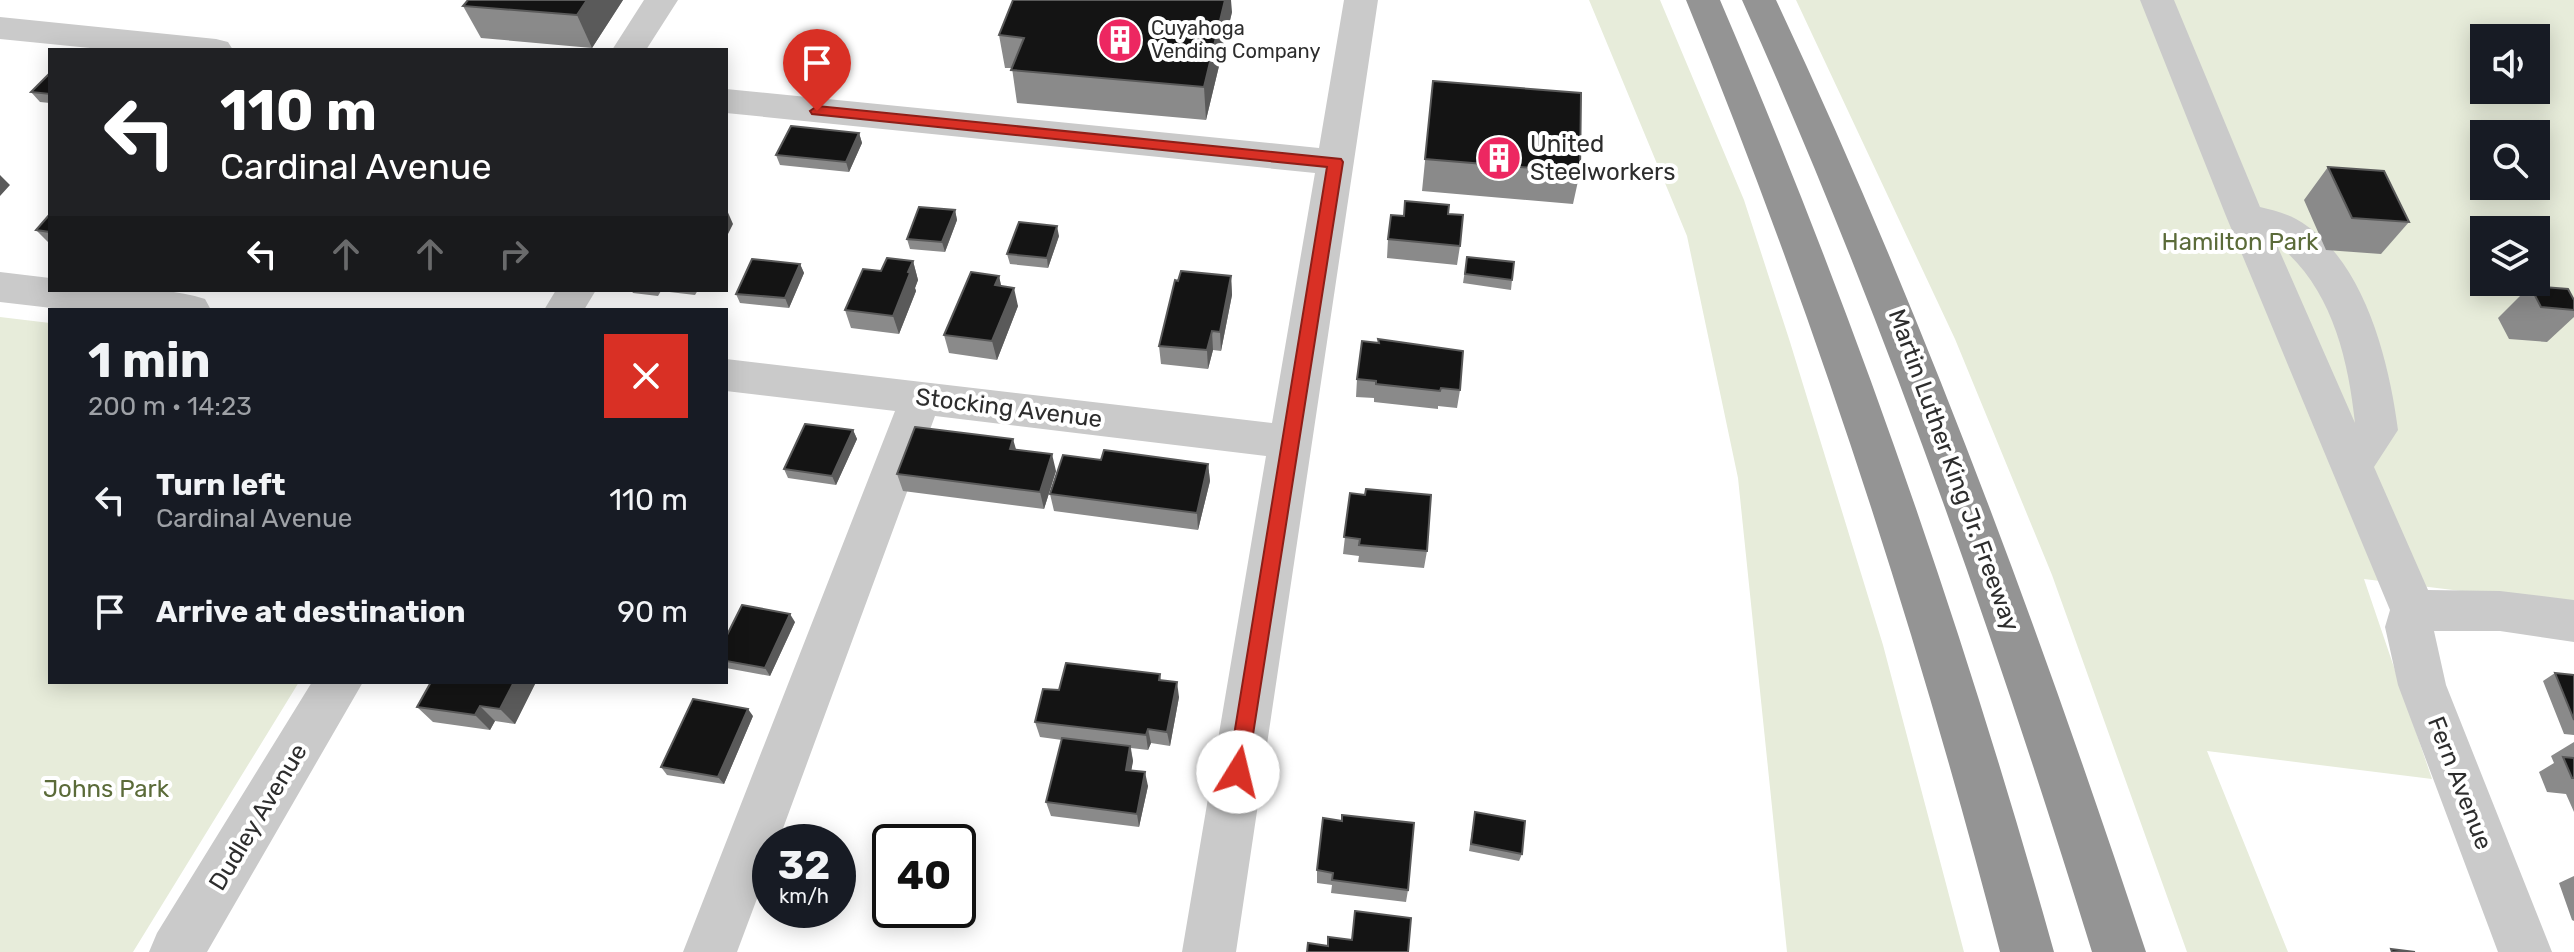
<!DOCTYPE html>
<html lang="en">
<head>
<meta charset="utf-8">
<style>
	body { margin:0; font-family:Rubik,sans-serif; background:#242831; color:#f1f3f6; height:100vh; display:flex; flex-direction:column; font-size:30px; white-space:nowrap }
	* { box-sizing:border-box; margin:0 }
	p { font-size:26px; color:#9ea1a6 }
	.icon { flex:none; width:44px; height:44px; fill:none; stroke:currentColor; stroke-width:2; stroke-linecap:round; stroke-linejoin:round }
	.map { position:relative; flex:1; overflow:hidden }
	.drawer { position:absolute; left:48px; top:308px; width:680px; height:376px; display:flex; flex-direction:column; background:#171b24; border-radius:0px; box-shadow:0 4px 20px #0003 }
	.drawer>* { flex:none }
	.banner { position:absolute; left:48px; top:48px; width:680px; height:244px; border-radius:0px; box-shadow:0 4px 20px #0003; background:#202124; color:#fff; overflow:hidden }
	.buttons { position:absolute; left:2470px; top:24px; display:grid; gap:16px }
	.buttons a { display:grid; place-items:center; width:80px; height:80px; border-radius:0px; background:#171b24; box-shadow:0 4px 20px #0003; font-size:40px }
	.speed { position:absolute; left:752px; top:824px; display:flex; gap:16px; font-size:40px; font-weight:700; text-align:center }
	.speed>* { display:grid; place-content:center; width:104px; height:104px; border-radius:50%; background:#171b24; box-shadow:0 4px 20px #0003; line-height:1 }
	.speed small { font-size:20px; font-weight:400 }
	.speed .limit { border:4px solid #111; border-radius:12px; background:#fff; color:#111 }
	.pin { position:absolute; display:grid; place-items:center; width:68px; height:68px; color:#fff; margin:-82px -34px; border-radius:50% 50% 50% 0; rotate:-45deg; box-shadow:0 0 8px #0007 }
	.pin .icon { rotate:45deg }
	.me { position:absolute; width:88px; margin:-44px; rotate:9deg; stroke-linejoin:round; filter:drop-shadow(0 0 6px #0008) }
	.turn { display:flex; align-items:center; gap:28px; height:168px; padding:0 40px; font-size:36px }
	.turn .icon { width:104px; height:104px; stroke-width:2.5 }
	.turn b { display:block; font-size:56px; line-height:68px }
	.lanes { display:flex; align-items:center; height:76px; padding:0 40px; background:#0003; justify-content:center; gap:40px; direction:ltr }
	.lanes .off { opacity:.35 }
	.round { display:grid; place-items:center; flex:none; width:84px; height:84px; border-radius:0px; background:#242831 }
	.headline { display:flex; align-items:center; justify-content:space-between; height:136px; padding:0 40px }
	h1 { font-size:48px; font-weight:700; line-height:60px }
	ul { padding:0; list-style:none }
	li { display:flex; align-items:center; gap:24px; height:112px; padding:0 40px }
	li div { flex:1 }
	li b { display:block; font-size:30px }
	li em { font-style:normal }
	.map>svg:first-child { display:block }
</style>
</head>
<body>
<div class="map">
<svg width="2574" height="952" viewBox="0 0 2574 952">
	<rect width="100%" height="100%" fill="#fff"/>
	<path fill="#e7ecda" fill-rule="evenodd" d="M1589,0H1660L1744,200L1790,342L1883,645L1964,952H1787L1738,478L1687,236Z
		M1796,0H2574V605L2364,579L2432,779L2207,751L2288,952H2187L2052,575L1955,339ZM2484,38H2536V90H2484ZM2484,134H2536V186H2484ZM2484,230H2536V282H2484Z
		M0,317L50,323V682H299L133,952H0Z"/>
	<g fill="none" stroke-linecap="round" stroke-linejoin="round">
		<path fill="#cacaca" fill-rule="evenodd" d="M644,0H678L646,50H612Z
			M1344,0H1378L1236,952H1182L1266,456L935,416L778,842H770V864L737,952H683L895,411L726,391V359L1272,423L1315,173L726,113V89L1319,148Z
			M2140,0H2174L2260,207C2272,210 2285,213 2296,219C2363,256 2389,359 2398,430L2374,467L2428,590L2500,591L2574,600V642L2500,631H2434L2446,685L2552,952H2498L2398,685L2385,627L2390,610L2226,216ZM2276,243C2331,286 2348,357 2355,423Z
			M0,17L216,39L228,42L233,50H110L0,39Z
			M0,272L50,278V290C101,290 156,284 205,299L211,310H69L0,302Z
			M556,290H596L584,310H544Z
			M312,682H363L207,952H149L157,933Z"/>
		<path fill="#949494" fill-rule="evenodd" d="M1686,0H1720C1853,310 1963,627 2054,952H2000C1916,627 1813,311 1686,0Z
			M1742,0H1776C1921,309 2039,628 2146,952H2092C1992,628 1881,310 1742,0Z"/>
	</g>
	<path fill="#8a8a8a" d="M623,0L592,48L481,38L463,6Z
		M1232,12L1206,120L1017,103L1012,68H1005L999,35Z
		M50,73V103L40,102L31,92Z
		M1433,81L1580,172L1573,204L1422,191Z
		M859,133L862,143L849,172L780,165L776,155Z
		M2328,167L2409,222L2381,254L2326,250L2304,200Z
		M955,210L957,220L945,252L910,249L907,239Z
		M50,214V244L36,230Z
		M1404,216L1460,246L1457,265L1387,258L1388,239Z
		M1059,236L1048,268L1010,264L1007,254Z
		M1467,257L1512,280L1511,290L1463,283Z
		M913,261L918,280L915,288L916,291L899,334L851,328L845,310L881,271Z
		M800,264L804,273L789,308L740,303L736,294Z
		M999,276L1001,286L1018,306L997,360L949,353L944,335Z
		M1231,276L1232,295L1221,351L1213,350L1208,369L1161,364L1159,346Z
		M2530,286L2574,300V317L2547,342L2509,339L2498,318Z
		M631,290H698L695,295L661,291L658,296L633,293Z
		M1357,379L1460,390L1457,408L1438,406V409L1374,402V398L1356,397Z
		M853,430L857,439L836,485L788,478L784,469Z
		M1016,449L1056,471L1044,509L903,491L897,474Z
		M1101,460L1208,464L1210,481L1198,530L1054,511L1050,494Z
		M1350,493L1427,551L1424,568L1358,562L1359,556L1343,554Z
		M795,622L770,676L726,668V637Z
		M2555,673L2574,675V735L2564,734L2543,681Z
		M1160,674L1161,680L1179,697L1170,746L1151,743L1148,750L1131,748L1133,761L1131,770L1148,786L1139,827L1051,816L1046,802L1062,740L1040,737L1035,722L1059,690Z
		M431,682H536L515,724L495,721L490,730L433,722L417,707Z
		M753,716L724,784L667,775L661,767Z
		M2574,742V812L2566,794L2547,792L2539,772L2554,763L2551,756Z
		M1475,812L1522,854L1519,861L1469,851Z
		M1342,821L1408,890L1406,902L1331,893L1332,885L1317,883V870Z
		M2574,876V921L2572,920L2559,883Z"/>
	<path fill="#5a5a5a" d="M587,0H623L592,48L577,15Z
		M1225,0H1231L1232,12L1206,120L1204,87Z
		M859,133L862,143L849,172L846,162Z
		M0,175L10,185L0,196Z
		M726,208L733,224L726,238Z
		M955,210L957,220L945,252L942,242Z
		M1057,226L1059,236L1048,268L1047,258Z
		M913,261L918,280L915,288L916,291L899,334L893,316Z
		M800,264L804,273L789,308L785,298Z
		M999,276L1003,294L995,285Z
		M1231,276L1232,295L1221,351L1220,332Z
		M1014,288L1018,306L997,360L992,341Z
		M1212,331L1213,350L1208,369L1207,350Z
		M853,430L857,439L836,485L832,476Z
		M1013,439L1018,456L1010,449Z
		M1052,454L1056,471L1044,509L1040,492Z
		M1208,464L1210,481L1198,530L1197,513Z
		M790,614L795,622L770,676L765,668Z
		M514,682H536L515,724L500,709Z
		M1177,682L1179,697L1170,746L1167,732Z
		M480,706L495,721L490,730L475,715Z
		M748,709L753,716L724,784L718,777Z
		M1148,729L1151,743L1148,750L1146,735Z
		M1130,746L1133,761L1129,784L1126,770Z
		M1145,772L1148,786L1139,827L1137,814Z"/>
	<path fill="#141414" stroke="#5a5a5a" stroke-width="2" d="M468,0H587L577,15L463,6Z
		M1013,0H1225L1204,87L1011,70L1024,38L999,35Z
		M50,73V94L31,92Z
		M1433,81L1581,93L1580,172L1425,159Z
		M791,126L859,133L846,162L776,155Z
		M2328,167L2384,171L2409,222L2352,218Z
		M1405,201L1449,205L1448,214L1463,215L1460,246L1388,239L1391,215L1404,216Z
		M919,207L955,210L942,242L907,239Z
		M50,214V232L36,230Z
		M1019,222L1057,226L1047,258L1007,254Z
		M1467,257L1514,262L1512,280L1465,274Z
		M887,258L913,261L908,272L910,273L893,316L845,310L863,269L881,271Z
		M752,259L800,264L785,298L736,294Z
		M1181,271L1231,276L1220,332L1212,331L1207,350L1159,346L1175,280L1178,281Z
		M971,272L999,276L995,285L1014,288L992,341L944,335Z
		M2530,286L2568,289L2574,300V310L2541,307Z
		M1378,339L1463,351L1460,390L1441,388L1440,391L1376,384V381L1357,379L1362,341L1379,343Z
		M805,424L853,430L832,476L784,469Z
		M915,427L1013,439L1010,449L1052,454L1040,492L897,474Z
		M1104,450L1208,464L1197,513L1050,494L1063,455L1101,460Z
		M1366,489L1431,495L1427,551L1359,545L1360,539L1344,537L1350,493L1365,495Z
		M742,605L790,614L765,668L726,661V637Z
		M1066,663L1160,674L1159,680L1177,682L1167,732L1148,729L1146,735L1035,722L1043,689L1059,690Z
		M2555,673L2574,675V720Z
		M431,682H514L500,709L480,706L475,715L417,707Z
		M693,699L748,709L718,777L661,767Z
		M1062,738L1130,746L1126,770L1145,772L1137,814L1046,802Z
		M2563,757L2574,758V778H2572Z
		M1475,812L1525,821L1522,854L1471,844Z
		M1342,815L1414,823L1408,890L1332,880L1333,873L1317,870L1323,818L1342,821Z
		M1355,911L1411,918L1408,952H1307L1308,943L1328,946V937L1352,940Z
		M2391,949L2415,952H2392Z"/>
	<path fill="#d93025" stroke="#8d1f18" stroke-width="2" d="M817,106L1341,159L1343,162L1246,779L1238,782L1231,779L1228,772L1327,167L812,114L810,111Z"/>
	<defs>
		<g id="building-disc" transform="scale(2.3)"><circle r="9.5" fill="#ed2761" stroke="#fff"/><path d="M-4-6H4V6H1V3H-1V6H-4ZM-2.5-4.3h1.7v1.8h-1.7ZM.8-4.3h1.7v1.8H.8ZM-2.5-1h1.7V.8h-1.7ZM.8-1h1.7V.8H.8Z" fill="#fff"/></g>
	</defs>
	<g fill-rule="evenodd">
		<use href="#building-disc" x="1120" y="40"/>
		<use href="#building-disc" x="1499" y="158"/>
	</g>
	<g text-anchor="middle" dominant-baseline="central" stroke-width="8" stroke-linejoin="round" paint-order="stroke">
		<g font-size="20" fill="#2d2d2d" stroke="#fff" text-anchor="start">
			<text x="1151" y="28">Cuyahoga<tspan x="1151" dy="23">Vending Company</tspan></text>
		</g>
		<g font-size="24" fill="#2d2d2d" stroke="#fff" text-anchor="start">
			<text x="1530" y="144">United<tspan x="1530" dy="28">Steelworkers</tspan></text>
		</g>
		<g font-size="24" fill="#5b6b39" stroke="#fff">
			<text x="2240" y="242">Hamilton Park</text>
			<text x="106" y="789">Johns Park</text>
		</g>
		<g font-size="24" fill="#2d2d2d" stroke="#fff">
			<text transform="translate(1009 408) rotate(7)">Stocking Avenue</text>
			<text transform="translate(1954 470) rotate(70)">Martin Luther King Jr. Freeway</text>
			<text transform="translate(2460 783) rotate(69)">Fern Avenue</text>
			<text transform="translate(258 817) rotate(-59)">Dudley Avenue</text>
		</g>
	</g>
</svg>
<div class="buttons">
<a><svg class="icon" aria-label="sound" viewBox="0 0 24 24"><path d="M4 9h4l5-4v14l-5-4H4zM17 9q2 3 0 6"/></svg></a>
<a><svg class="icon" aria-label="search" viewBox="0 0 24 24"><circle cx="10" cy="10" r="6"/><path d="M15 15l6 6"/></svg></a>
<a><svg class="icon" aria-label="layers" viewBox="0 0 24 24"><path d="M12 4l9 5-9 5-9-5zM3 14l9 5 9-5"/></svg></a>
</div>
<div class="speed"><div>32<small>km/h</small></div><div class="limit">40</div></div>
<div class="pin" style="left:817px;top:111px;background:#d93025"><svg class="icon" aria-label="arrive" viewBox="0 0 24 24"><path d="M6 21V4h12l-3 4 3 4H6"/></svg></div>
<svg class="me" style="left:1238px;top:772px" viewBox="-20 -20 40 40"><circle r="19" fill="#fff"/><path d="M0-13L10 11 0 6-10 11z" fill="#d93025"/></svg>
<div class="banner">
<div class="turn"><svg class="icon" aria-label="left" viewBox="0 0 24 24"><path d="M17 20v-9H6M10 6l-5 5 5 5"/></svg><div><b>110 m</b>Cardinal Avenue</div></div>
<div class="lanes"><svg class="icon" aria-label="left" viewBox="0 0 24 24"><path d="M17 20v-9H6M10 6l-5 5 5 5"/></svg><svg class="icon off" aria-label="ahead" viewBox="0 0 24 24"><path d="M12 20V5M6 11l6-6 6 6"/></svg><svg class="icon off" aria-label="ahead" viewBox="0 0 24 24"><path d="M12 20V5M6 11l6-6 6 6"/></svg><svg class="icon off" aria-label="right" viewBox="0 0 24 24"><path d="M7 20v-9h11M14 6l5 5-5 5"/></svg></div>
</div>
<section class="drawer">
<div class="headline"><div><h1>1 min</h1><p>200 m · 14:23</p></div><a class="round" style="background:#d93025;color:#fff"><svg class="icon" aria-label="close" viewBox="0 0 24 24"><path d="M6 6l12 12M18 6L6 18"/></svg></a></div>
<ul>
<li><svg class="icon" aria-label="left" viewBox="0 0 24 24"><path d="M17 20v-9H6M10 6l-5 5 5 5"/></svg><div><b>Turn left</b><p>Cardinal Avenue</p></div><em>110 m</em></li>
<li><svg class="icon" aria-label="arrive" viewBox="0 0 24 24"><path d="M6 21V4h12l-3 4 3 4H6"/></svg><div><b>Arrive at destination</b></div><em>90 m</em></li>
</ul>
</section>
</div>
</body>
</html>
